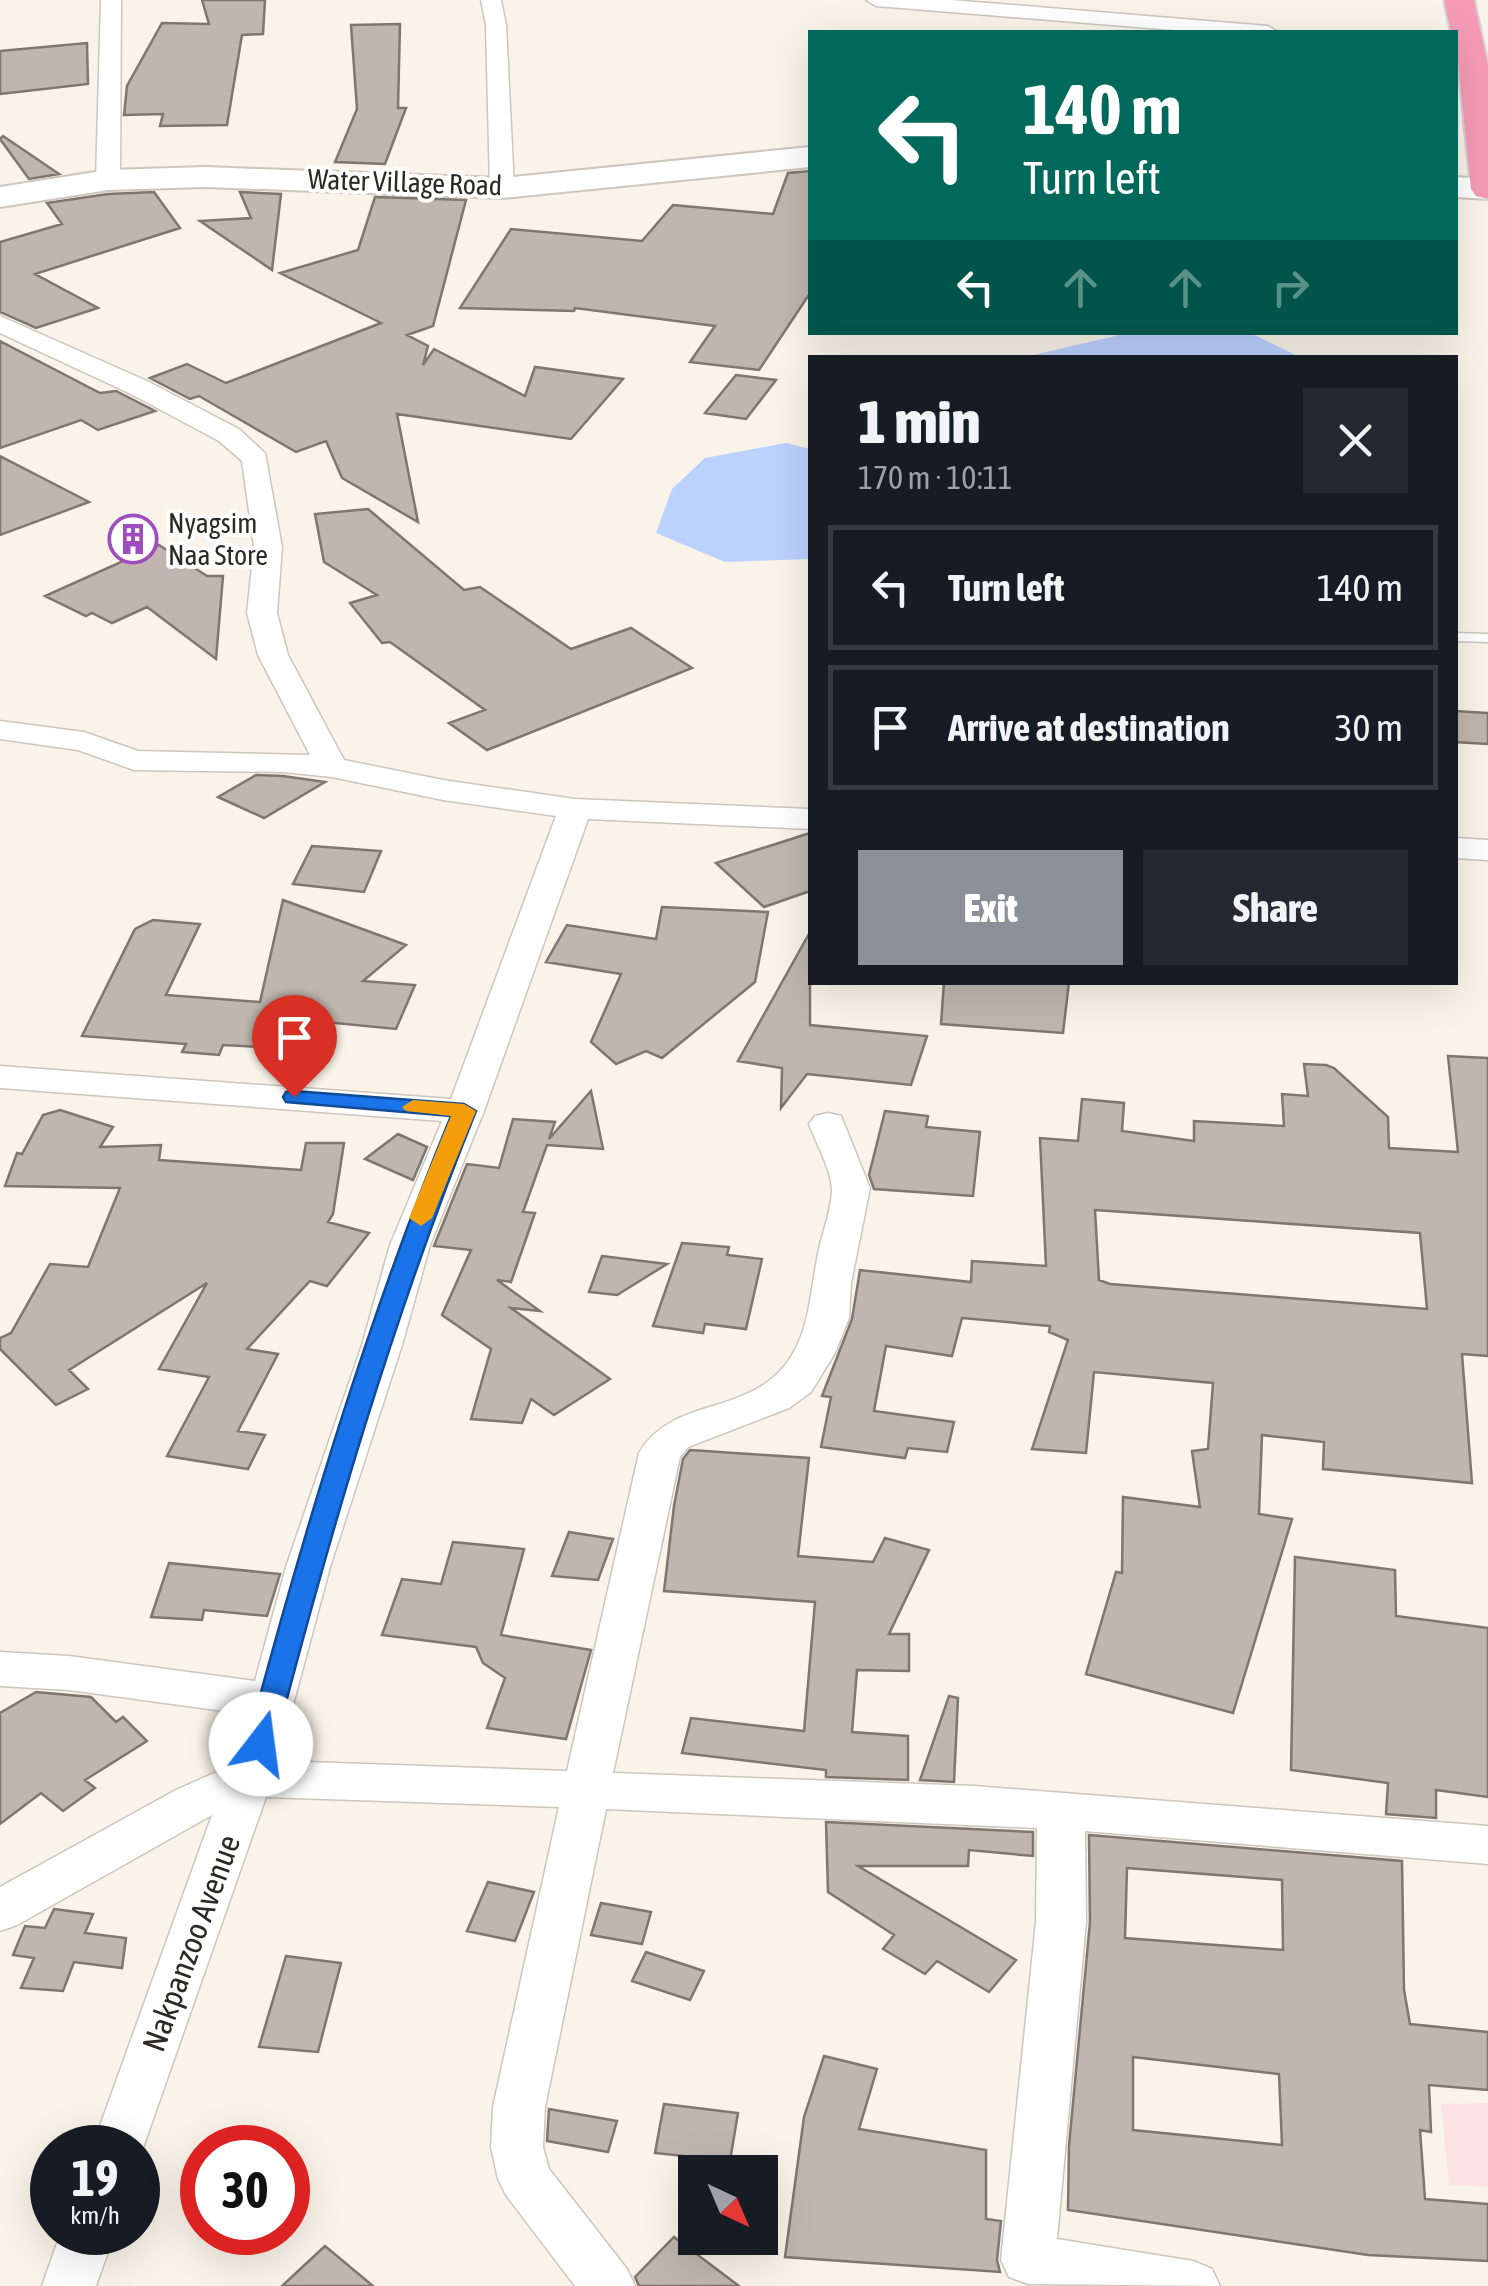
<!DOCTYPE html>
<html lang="en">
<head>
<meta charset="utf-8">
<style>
	body { margin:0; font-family:"Asap Condensed",sans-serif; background:#242831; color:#f1f3f6; height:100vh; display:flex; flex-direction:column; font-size:38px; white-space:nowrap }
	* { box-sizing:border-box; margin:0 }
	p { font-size:32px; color:#9ea1a6 }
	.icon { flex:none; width:55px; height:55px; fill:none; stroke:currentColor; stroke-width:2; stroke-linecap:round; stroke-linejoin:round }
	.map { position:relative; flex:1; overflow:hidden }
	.side { position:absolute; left:808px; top:355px; width:650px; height:630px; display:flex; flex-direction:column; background:#171b24; border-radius:0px; box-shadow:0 10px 40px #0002 }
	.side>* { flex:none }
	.hud { position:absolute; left:808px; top:30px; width:650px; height:305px; border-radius:0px; box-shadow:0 10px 40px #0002; background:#00695c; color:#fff; overflow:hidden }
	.needle { width:65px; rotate:136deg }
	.tools { position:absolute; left:678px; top:2155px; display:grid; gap:20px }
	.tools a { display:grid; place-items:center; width:100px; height:100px; border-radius:0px; background:#171b24; box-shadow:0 10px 40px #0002; font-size:50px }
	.speed { position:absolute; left:30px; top:2125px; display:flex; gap:20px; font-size:50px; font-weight:700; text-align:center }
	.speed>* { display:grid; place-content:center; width:130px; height:130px; border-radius:50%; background:#171b24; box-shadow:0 10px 40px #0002; line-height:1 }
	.speed small { font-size:25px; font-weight:400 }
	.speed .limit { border:15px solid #d22; background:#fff; color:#111 }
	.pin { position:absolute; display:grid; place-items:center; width:85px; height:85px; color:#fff; margin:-102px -42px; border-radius:50% 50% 50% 0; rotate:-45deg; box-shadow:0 0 10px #0007 }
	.pin .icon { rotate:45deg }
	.me { position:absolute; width:110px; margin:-55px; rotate:15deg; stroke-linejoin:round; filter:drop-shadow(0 0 8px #0008) }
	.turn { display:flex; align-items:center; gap:35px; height:210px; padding:0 50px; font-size:45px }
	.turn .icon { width:130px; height:130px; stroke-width:2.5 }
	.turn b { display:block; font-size:70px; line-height:85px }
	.lanes { display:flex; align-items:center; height:95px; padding:0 50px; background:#0003; justify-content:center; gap:50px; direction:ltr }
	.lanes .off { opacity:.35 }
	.round { display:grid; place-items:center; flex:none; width:105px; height:105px; border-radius:0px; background:#242831 }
	.overview { display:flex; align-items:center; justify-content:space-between; height:170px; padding:0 50px }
	h1 { font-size:60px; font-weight:800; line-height:75px }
	.cta { display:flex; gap:20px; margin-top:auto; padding:20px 50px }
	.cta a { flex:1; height:115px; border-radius:0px; background:#8c9099; color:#fff; font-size:40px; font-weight:800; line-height:115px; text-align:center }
	.cta a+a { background:#242831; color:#f1f3f6 }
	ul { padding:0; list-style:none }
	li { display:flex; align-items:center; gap:30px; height:125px; margin:0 20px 15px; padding:0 30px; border:5px solid #363941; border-radius:0px }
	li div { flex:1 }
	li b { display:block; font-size:38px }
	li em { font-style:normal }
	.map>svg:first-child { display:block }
</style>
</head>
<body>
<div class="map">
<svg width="1488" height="2286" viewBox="0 0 1488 2286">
	<rect width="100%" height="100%" fill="#f9f3e9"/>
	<path fill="#fde2e4" d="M1488,2103V2187L1449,2185L1441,2104Z"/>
	<path fill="#bbd1fe" d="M1133,332L1250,333L1300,357H1024Z
		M786,443L810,449V559L725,562L656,533L672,489L705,458Z"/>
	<path fill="#c0b6af" stroke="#807670" stroke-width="2.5" fill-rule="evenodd" d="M202,0H265L263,34L242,35L227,125L160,126L163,114L124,115L127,86L162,23L209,24Z
		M400,24L398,108H406L385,164L335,162L357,109L351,25Z
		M87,43L88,84L0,94V51Z
		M3,136L59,174L29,179L0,139Z
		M810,171V293L759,370L690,362L715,326L575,308L574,311L460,308L511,229L642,241L673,205L773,214L788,173Z
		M154,192L180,228L35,274L98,308L36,328L0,312V242L62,224L47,203L108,194Z
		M240,192L281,194L272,270L200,221L251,218Z
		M375,197L466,200L433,326L407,335L428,346L423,365L434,349L525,396L535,367L623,379L571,439L397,414L418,522L342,478L326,441L296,452L199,396L190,399L150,378L187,364L226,383L381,323L280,273L358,250Z
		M0,341L100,393L116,391L155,411L98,430L81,420L0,448Z
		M736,375L776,380L746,419L705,413Z
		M0,456L89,502L0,535Z
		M368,509L464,590L480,587L571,649L631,628L692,668L487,750L449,723L485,710L390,642L382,643L350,603L377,595L324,562L315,514Z
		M159,545L207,576H223L216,659L147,607L112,623L92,613L86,616L45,596Z
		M1455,711L1488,713V744L1455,742Z
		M256,775L283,776L325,782L264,818L218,797Z
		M810,833V891L764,907L716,863Z
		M312,846L381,851L364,892L293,884Z
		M283,900L406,945L363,981L415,985L396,1029L305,1020L296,1049L223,1045L219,1055L182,1052L186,1044L82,1036L135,929L153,920L200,924L166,995L260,1002Z
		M662,907L768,912L755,982L662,1058L646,1051L616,1064L591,1042L621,974L546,962L567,925L656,939Z
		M810,932V1025L927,1036L911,1085L807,1074L781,1108L782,1068L738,1061Z
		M944,982H1069L1063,1033L941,1024Z
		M1448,1056L1488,1058V1356L1462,1354L1472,1483L1323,1469L1324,1442L1262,1435L1259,1514L1292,1519L1233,1713L1086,1674L1116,1572L1122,1573L1123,1497L1200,1507L1192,1451L1208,1449L1213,1383L1094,1372L1086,1453L1032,1449L1068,1340L1049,1332L1050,1326L962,1318L952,1356L886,1346L874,1411L954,1422L947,1452L908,1448L905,1458L821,1447L831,1397L822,1396L852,1319L860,1270L971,1282L972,1261L1046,1266L1040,1138L1078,1141L1082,1099L1124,1103L1122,1131L1194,1141V1121L1284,1126L1282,1094L1308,1096L1304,1064L1326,1065L1334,1068L1388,1117L1389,1148L1458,1152ZM1095,1210L1420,1233L1427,1309L1110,1284L1099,1280Z
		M591,1091L603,1149L547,1145L523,1212L535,1213L511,1282L497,1280L540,1311L511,1308L610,1379L554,1415L531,1399L522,1423L471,1419L491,1349L442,1315L471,1250L434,1246L467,1164L499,1168L513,1119L555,1122L549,1139Z
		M60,1110L113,1127L100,1147L161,1145L159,1160L301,1170L306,1143H344L333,1214L328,1222L369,1233L327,1286L310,1281L247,1349L278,1354L238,1431L265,1435L248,1469L167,1456L209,1377L159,1369L207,1283L69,1370L88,1389L56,1405L0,1349V1338L11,1333L50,1264L88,1267L120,1188L5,1186L17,1153L22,1154L43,1115Z
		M885,1111L928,1116L926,1127L980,1132L973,1196L874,1189L869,1175Z
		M398,1134L427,1147L413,1180L365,1159Z
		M682,1243L729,1247L727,1255L762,1259L746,1329L705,1324L703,1333L653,1326Z
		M602,1256L667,1264L617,1295L589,1292Z
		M690,1450L809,1458L798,1556L873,1562L885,1538L929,1550L889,1634H909V1671L857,1670L852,1732L908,1736V1780L826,1777V1770L682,1753L691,1718L804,1731L815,1602L664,1591L674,1506L683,1459Z
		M569,1532L613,1539L598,1580L552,1576Z
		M453,1542L524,1549L501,1635L591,1650L566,1739L487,1728L505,1678L483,1663L476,1647L382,1635L402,1579L441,1584Z
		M1295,1557L1395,1570L1396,1616L1488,1628V1797L1436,1790V1818L1386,1814L1388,1783L1291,1770Z
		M169,1563L280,1574L267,1616L204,1610L202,1620L151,1617Z
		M36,1692L91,1697L116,1722L123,1717L147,1741L85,1780L95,1788L63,1811L41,1793L0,1824V1713Z
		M949,1696L958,1698L954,1782L920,1780Z
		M826,1822L1033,1832V1856L969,1850L968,1866H858L1016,1960L989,1992L937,1961L925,1974L883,1949L894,1935L828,1892Z
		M1089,1835L1402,1861L1404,1990L1410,2024L1488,2032V2090L1429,2085L1431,2132L1420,2130L1425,2199L1488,2204V2261L1368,2255L1068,2210L1069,2146L1090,1922ZM1127,1868L1282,1880L1283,1950L1125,1938ZM1133,2057L1279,2074L1282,2145L1133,2130Z
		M488,1882L534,1892L515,1941L467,1931Z
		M601,1903L651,1912L642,1944L591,1935Z
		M54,1909L93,1914L85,1933L126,1938L122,1968L74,1962L63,1991L21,1988L34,1958L13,1955L25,1926L45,1928Z
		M646,1952L704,1971L690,2000L632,1981Z
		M286,1956L341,1963L318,2052L259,2047Z
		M824,2056L877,2069L859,2129L986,2150V2219L1001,2221L997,2260L1000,2272L785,2257L804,2117Z
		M664,2104L738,2113L730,2161L655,2153Z
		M549,2109L617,2121L608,2152L547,2141Z
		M674,2237L739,2286H639L635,2277Z
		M325,2246L373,2286H282Z"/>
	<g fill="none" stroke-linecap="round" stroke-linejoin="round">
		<g stroke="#ccc6bc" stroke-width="3">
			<path id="lane" d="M1455,633L1488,634V642L1455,641Z"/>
		</g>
		<g stroke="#ccc6bc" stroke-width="3">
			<path id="street" d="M101,0H121L120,180L108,187L96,180Z
				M481,0H501L506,25L514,188L502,195L490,188L486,25Z
				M866,0H951L1268,26L1278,32H1198L876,6Z
				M0,316L147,381L239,429L265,453L282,547L277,613L288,655L344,760L443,780L575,799L810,809V829L588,819L484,1111L430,1245L402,1345L330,1567L278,1761L567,1771L639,1453C667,1406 721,1412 763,1385C811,1354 808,1299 819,1249C823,1231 832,1208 832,1189C831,1169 816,1143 809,1124L815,1116L828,1113L841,1116L870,1188L851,1283L849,1318L835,1353L811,1392L789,1408L688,1447L680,1457L613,1773L974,1786L1488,1826V1864L1085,1831L1086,1922L1057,2239L1193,2261L1212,2269L1220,2286L1028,2284L1009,2277L1001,2260L1036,1922L1037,1828L606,1809L545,2107L543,2147L549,2169L627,2269L635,2286H575L506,2195L498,2179L491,2147L493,2107L559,1807L266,1797L138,2162V2148H92L212,1815L17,1925L0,1931V1887L176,1790L230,1766L246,1714L69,1690L0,1686V1652L69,1656L255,1681L286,1567L362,1345L390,1245L442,1121L0,1088V1066L451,1099L556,816L443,800L332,777L283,772L134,770L78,750L0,739V721L84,732L138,751L310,755L258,655L247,613L254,547L242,461L219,441L129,393L0,333Z
				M1455,838L1488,840V860L1455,858Z
				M61,2232H115L96,2286H42Z"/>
		</g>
		<g stroke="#ccc6bc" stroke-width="4">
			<path id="secondary" d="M810,147V167L502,198L205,187L108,190L0,207V187L108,170L205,167L502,178Z
				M1455,177L1488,179V199L1455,197Z"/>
		</g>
		<g stroke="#d5d4d4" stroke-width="4">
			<path id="highway" d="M1444,0H1474L1488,66V199L1476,196L1471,189L1455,32H1451Z"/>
		</g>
		<use href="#lane" fill="#fff" fill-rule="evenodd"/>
		<use href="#street" fill="#fff" fill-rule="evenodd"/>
		<use href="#secondary" fill="#fff" fill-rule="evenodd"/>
		<use href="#highway" fill="#f69bb6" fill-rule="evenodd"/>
	</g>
	<path fill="#1a73e8" stroke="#114b97" stroke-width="2.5" d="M294,1091L464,1104L476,1111C393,1317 331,1529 275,1744L271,1752L261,1755L251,1752L247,1744C304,1531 367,1320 451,1116L286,1102L283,1097L286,1092Z"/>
	<path fill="#f59e0b" d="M413,1100L464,1104L476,1111L432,1218L421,1226L409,1218L451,1116L406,1111L402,1107Z"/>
	<defs>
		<g id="building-ring" transform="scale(2.5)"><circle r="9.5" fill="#fff" stroke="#a04ebe" stroke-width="1.5"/><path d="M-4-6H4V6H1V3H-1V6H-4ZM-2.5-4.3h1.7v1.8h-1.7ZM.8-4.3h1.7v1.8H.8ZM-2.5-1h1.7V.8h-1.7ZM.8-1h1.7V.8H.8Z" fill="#a04ebe"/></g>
	</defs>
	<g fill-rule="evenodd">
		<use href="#building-ring" x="133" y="539"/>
	</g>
	<g text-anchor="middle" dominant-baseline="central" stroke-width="8" stroke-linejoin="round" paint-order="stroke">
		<g font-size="28" fill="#2c2a26" stroke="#fff">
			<text transform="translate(405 182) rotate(2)">Water Village Road</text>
		</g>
		<g font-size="28" fill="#2c2a26" stroke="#fff" text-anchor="start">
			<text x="168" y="523">Nyagsim<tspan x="168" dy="32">Naa Store</tspan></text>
		</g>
		<g font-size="32" fill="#2c2a26" stroke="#fff">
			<text transform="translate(191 1943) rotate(-70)">Nakpanzoo Avenue</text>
		</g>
	</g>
</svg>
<div class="tools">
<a><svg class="needle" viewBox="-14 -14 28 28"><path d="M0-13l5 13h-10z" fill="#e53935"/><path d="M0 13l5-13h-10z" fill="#9ea1a6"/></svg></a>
</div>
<div class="speed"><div>19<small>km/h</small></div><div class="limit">30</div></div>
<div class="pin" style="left:294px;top:1097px;background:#d93025"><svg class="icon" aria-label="arrive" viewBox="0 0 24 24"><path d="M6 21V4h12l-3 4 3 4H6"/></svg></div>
<svg class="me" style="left:261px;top:1744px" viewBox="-20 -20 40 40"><circle r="19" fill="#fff"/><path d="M0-13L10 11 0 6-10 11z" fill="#1a73e8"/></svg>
<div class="hud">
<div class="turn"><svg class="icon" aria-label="left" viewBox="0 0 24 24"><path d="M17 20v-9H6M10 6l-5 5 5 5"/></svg><div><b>140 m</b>Turn left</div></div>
<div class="lanes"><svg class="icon" aria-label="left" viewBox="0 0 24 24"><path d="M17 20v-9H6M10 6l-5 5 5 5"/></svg><svg class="icon off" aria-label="ahead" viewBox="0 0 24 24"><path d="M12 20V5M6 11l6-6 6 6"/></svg><svg class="icon off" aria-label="ahead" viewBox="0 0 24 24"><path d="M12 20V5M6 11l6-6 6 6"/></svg><svg class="icon off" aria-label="right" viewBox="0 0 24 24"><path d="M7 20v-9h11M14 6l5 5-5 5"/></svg></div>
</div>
<section class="side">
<div class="overview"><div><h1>1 min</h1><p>170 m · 10:11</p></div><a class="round"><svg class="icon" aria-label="close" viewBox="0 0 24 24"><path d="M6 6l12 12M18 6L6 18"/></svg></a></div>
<ul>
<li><svg class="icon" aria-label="left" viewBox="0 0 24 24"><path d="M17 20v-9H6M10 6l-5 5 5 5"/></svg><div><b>Turn left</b></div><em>140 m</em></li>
<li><svg class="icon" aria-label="arrive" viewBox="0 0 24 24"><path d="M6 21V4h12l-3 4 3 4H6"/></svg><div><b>Arrive at destination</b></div><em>30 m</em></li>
</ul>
<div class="cta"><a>Exit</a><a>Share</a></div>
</section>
</div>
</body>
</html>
